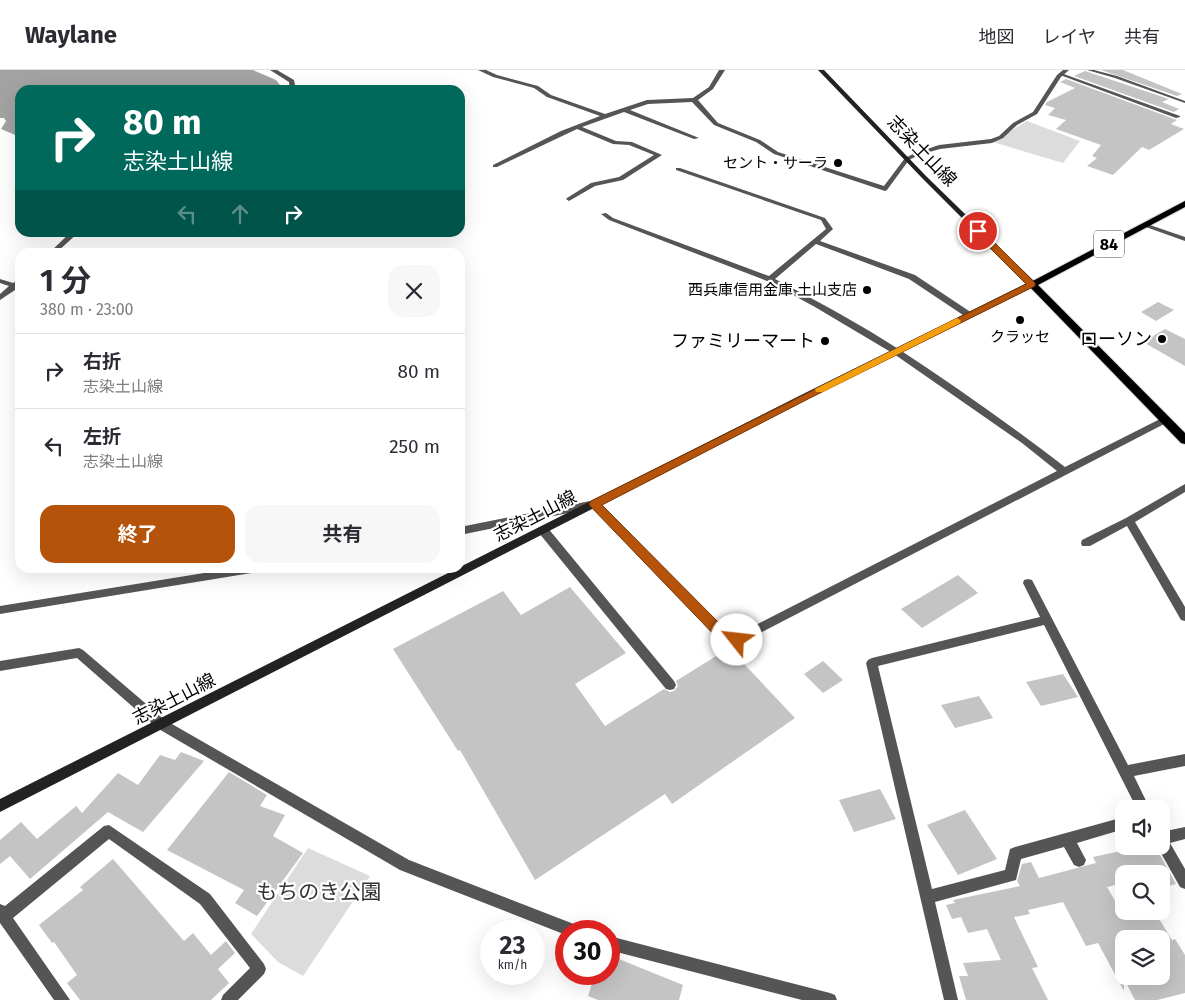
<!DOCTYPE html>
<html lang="ja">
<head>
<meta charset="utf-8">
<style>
	body { margin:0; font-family:"Fira Sans","Noto Sans JP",sans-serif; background:#f7f7f7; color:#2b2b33; height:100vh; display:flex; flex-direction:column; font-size:19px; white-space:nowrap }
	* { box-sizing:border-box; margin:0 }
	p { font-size:16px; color:#7c7c81 }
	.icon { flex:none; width:28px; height:28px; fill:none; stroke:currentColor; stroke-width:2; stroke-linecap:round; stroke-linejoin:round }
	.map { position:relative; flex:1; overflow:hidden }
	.side { position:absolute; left:15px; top:178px; width:450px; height:325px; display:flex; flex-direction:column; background:#fff; border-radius:15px; box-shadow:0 5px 20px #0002 }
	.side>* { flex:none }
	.top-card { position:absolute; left:15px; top:15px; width:450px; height:152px; border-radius:15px; box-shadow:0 5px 20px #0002; background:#00695c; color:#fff; overflow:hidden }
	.fabs { position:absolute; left:1115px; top:730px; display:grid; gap:10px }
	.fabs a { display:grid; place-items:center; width:55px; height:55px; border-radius:10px; background:#fff; box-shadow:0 5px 20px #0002; font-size:25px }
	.speed { position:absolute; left:480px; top:850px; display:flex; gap:10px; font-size:25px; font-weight:700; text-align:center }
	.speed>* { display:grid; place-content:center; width:65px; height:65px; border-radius:50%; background:#fff; box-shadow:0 5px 20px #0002; line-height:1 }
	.speed small { font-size:12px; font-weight:400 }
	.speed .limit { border:8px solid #d22; background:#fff; color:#111 }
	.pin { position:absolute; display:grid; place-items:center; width:42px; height:42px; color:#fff; margin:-21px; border:2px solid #fff; border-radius:50%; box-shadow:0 1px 5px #0007 }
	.me { position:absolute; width:55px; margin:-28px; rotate:299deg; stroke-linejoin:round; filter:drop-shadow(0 0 4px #0008) }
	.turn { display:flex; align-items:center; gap:18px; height:105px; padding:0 25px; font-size:22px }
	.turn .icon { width:65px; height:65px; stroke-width:2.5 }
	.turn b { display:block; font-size:35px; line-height:42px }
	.lanes { display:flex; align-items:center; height:48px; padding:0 25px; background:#0003; justify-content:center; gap:25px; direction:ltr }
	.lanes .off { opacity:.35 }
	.round { display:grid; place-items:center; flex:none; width:52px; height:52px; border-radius:15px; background:#f7f7f7 }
	.overview { display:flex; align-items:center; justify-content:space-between; height:85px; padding:0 25px }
	h1 { font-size:30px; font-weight:700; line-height:38px }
	.button { display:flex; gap:10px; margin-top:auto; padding:10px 25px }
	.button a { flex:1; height:58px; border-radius:15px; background:#b45309; color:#fff; font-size:20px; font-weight:700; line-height:58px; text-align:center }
	.button a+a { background:#f7f7f7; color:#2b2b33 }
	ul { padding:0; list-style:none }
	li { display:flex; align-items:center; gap:15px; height:75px; padding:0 25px; border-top:1px solid #e1e1e2 }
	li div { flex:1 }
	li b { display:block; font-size:19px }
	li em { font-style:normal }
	header { display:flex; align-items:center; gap:30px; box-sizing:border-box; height:70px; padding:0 25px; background:#fff; border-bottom:1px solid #e1e1e2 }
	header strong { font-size:24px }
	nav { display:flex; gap:28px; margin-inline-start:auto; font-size:18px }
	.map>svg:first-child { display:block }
</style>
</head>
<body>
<header>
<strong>Waylane</strong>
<nav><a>地図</a><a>レイヤ</a><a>共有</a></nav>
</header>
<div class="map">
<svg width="1185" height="930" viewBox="0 0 1185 930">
	<rect width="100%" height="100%" fill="#fff"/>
	<path fill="#dcdcdc" d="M1027,51L1080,71L1063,93L993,72Z
		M308,778L370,806L303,906L278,892L251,864Z"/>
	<path fill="#a3a3a3" d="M0,0H253L276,10L284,20H20V67L1,59L6,51L4,48H0Z"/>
	<path fill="#c4c4c4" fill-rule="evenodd" d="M1101,0H1123L1182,24L1177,26Z
		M1085,1L1169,29L1162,32L1179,39L1174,42L1074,6Z
		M1066,9L1177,50L1171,54L1184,59L1149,80L1142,77L1113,105L1087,96L1097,88L1092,86L1101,75L1056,59L1066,50L1048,45L1055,38L1045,35L1047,32L1075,18L1060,12Z
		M1158,232L1174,240L1156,251L1141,242Z
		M1165,259L1185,269V296L1143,272Z
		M958,505L978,523L922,558L901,539Z
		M570,517L626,583L575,614L605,656L664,619L670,622L674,621L678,616L676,611L729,578L795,648L672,734L665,724L535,810L460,680L458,681L393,579L503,521L521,545Z
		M823,591L843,610L823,623L804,604Z
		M1063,604L1078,627L1041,636L1026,612Z
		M979,626L993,648L955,658L941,635Z
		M181,682L204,691L143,762L108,742L30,809L10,786L0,794V770L21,752L37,769L76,736L82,743L118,703L138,715L160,685L175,690Z
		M229,702L267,725L260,736L285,745L273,766L303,783L257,846L235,833L244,820L167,780Z
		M880,719L896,749L854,762L839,730Z
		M965,740L997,789L958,805L927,755Z
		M1118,776H1155L1176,814L1161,818V804H1124V813L1107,817L1125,848L1155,842L1172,870L1175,869L1185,885V923L1157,930H1135L1124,909V921L1098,873L1086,876L1063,832L1028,840L1030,844L1014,847L1038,897L1032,898L1048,930H966L959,906H968L963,893L1001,890L987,859L968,863L961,847L952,849L946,835L955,833L953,830L1020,816L1017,811L1022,794L1031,792L1039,808L1096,793L1093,787L1121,781ZM1124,869H1161V906H1124Z
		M113,789L184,871L193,863L211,885L226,871L235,883L218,899L229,913L211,930H80L67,913L77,905L54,872L52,873L39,855L83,820L80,817Z
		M609,885L683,915L679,930H598L588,926L595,904H609Z"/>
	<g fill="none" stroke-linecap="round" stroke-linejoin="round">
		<g stroke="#dbdbdb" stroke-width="2">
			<path id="primary" d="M1185,131V137L1038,215L1185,363V374L1181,373L1027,214Z"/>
		</g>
		<path fill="#555" fill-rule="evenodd" d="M1087,0H1094L1117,6L1185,31V33L1115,8Z
			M1061,3L1180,46V47L1176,48L1060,5L1059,4Z"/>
		<path fill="#555" fill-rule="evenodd" d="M270,0H277L294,10L296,20H290L289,12Z
			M478,0H486L497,5L538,16L551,25L605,44L647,30L693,28L709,17L719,0H725L713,19L698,30L718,53L760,70L778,82L884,116L905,88L915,83L939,75L991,69L999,66L1013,53L1033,42L1057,5L1063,0H1069L1061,7L1037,44L1017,55L1003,68L992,73L940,79L919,85L909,90L887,120L885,121L774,84L756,72L714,55L692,32L648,34L630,40L699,68L694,69L624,42L582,57L616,71L632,72L662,85L623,110L595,116L569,131L566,129L567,128L591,113L619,107L654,85L629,75L613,74L577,59L497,97H493V95L561,61L600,46L547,27L534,18L493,7Z
			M676,98H680L825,148L833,159L820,171L915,205L972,243V247H966L909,209L816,174L775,209C817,231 860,254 900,280C956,317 1012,356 1065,397L1162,348H1168L1169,350L1168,352L737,575L721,571L593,438L460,465V457L595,430L598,431L728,564L736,565L1057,401L1022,373L894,284L815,237L767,211L609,150L601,144L606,143L613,148L769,206L826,159L821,150L676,100Z
			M1143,154H1147L1185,167V171L1143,156Z
			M71,162H79L57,182H50Z
			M0,209L13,213L20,209V215L18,218L0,230V224L9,216L0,213Z
			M1185,414V422L1135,452L1185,537V551L1181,550L1127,456L1090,476H1082L1081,473L1082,470L1126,448Z
			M543,456L547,457L674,611L676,615L674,619L670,620L666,619L539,463L538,460Z
			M235,498H262L261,501L257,502L0,544V536Z
			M1028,509L1032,510L1128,695L1185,684V696L1134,706L1150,739H1137L1044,555L878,596L932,819L1005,800L1010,779L1015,777L1124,747V759L1077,773L1086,790L1084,795L1079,797L1074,795L1064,777L1021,789L1016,810L935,832L958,930H944L866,593L868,590L872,588L1040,547L1023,513L1024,510Z
			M79,578L83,580L165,650L409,790L579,856L581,861H566V865L400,800L157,658L77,588L0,601V591Z
			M109,755L210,824L264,894L266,899L264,904L238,930H221L223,925L250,898L200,834L109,769L13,848L70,930H54L0,853V834L5,836L104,756Z
			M1185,757V769L1170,773L1185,799V819L1180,817L1157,776H1161V762Z
			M609,866L830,923L835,925L837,930H802L609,880Z"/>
		<path fill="#222" fill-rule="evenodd" d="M818,0H824L927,107L1035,212V216L809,328L0,742V729L803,324L1027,213L923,109Z"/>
		<use href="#primary" fill="#000" fill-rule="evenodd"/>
	</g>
	<path fill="#b45309" stroke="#753606" d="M975,159H981L1035,213V216L810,328L602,435L729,563L742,566L743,570L742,574L737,575L721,572L591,437L589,434L591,431L1026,214L975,163Z"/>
	<path fill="#f59e0b" d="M957,248L961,251L960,253L823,322H816L815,319Z"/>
	<g fill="#000" stroke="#fff" stroke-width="2">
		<circle cx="838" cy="93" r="5"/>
		<circle cx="867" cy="220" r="5"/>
		<circle cx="1020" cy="250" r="5"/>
		<circle cx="1162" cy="269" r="5"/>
		<circle cx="825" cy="271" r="5"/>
	</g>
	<g text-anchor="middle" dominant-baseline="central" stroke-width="4.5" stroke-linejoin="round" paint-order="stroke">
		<g font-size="15" fill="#000" stroke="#fff" text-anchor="end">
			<text x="828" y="93">セント・サーラ</text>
			<text x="857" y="220">西兵庫信用金庫 土山支店</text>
			<text x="1020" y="267" text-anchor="middle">クラッセ</text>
		</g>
		<rect fill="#fff" stroke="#4c4c4c" stroke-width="1" x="1094" y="160.5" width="30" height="27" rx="4"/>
		<g font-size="16" font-weight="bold" fill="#000">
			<text x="1109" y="174">84</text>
		</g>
		<g font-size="18" fill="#000" stroke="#fff">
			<text transform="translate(922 81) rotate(46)">志染土山線</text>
			<text transform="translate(535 446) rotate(-27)">志染土山線</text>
			<text transform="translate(174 629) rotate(-27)">志染土山線</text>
		</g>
		<g font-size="18" fill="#000" stroke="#fff" text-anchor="end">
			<text x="1152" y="269">ローソン</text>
			<text x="815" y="271">ファミリーマート</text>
		</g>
		<g font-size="21" fill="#333" stroke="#fff">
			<text x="319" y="822">もちのき公園</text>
		</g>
	</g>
</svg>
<div class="fabs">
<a><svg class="icon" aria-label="sound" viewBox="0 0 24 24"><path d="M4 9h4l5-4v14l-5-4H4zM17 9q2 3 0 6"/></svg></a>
<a><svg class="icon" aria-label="search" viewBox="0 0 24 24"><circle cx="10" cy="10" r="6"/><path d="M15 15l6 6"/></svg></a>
<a><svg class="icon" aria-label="layers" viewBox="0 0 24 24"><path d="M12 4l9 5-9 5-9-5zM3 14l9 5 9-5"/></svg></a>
</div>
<div class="speed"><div>23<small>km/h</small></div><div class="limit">30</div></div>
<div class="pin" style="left:978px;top:161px;background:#d93025"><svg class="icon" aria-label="arrive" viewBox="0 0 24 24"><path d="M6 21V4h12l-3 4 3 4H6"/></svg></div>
<svg class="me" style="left:737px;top:570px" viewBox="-20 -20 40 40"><circle r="19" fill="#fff"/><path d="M0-13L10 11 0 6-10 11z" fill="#b45309"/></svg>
<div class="top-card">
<div class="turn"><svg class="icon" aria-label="right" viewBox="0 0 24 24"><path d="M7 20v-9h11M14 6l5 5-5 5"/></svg><div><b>80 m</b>志染土山線</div></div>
<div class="lanes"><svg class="icon off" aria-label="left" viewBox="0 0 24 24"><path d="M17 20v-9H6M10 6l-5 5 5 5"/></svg><svg class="icon off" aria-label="ahead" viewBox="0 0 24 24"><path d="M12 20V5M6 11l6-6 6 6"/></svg><svg class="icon" aria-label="right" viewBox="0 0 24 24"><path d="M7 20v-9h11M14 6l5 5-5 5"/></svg></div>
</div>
<section class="side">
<div class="overview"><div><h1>1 分</h1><p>380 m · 23:00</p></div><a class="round"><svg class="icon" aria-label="close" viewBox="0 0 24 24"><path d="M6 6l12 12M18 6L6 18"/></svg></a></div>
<ul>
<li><svg class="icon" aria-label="right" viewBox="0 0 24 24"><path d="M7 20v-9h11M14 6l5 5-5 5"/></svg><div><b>右折</b><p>志染土山線</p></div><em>80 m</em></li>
<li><svg class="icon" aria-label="left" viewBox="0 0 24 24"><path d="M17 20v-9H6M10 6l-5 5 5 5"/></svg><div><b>左折</b><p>志染土山線</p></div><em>250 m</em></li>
</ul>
<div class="button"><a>終了</a><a>共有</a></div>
</section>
</div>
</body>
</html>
